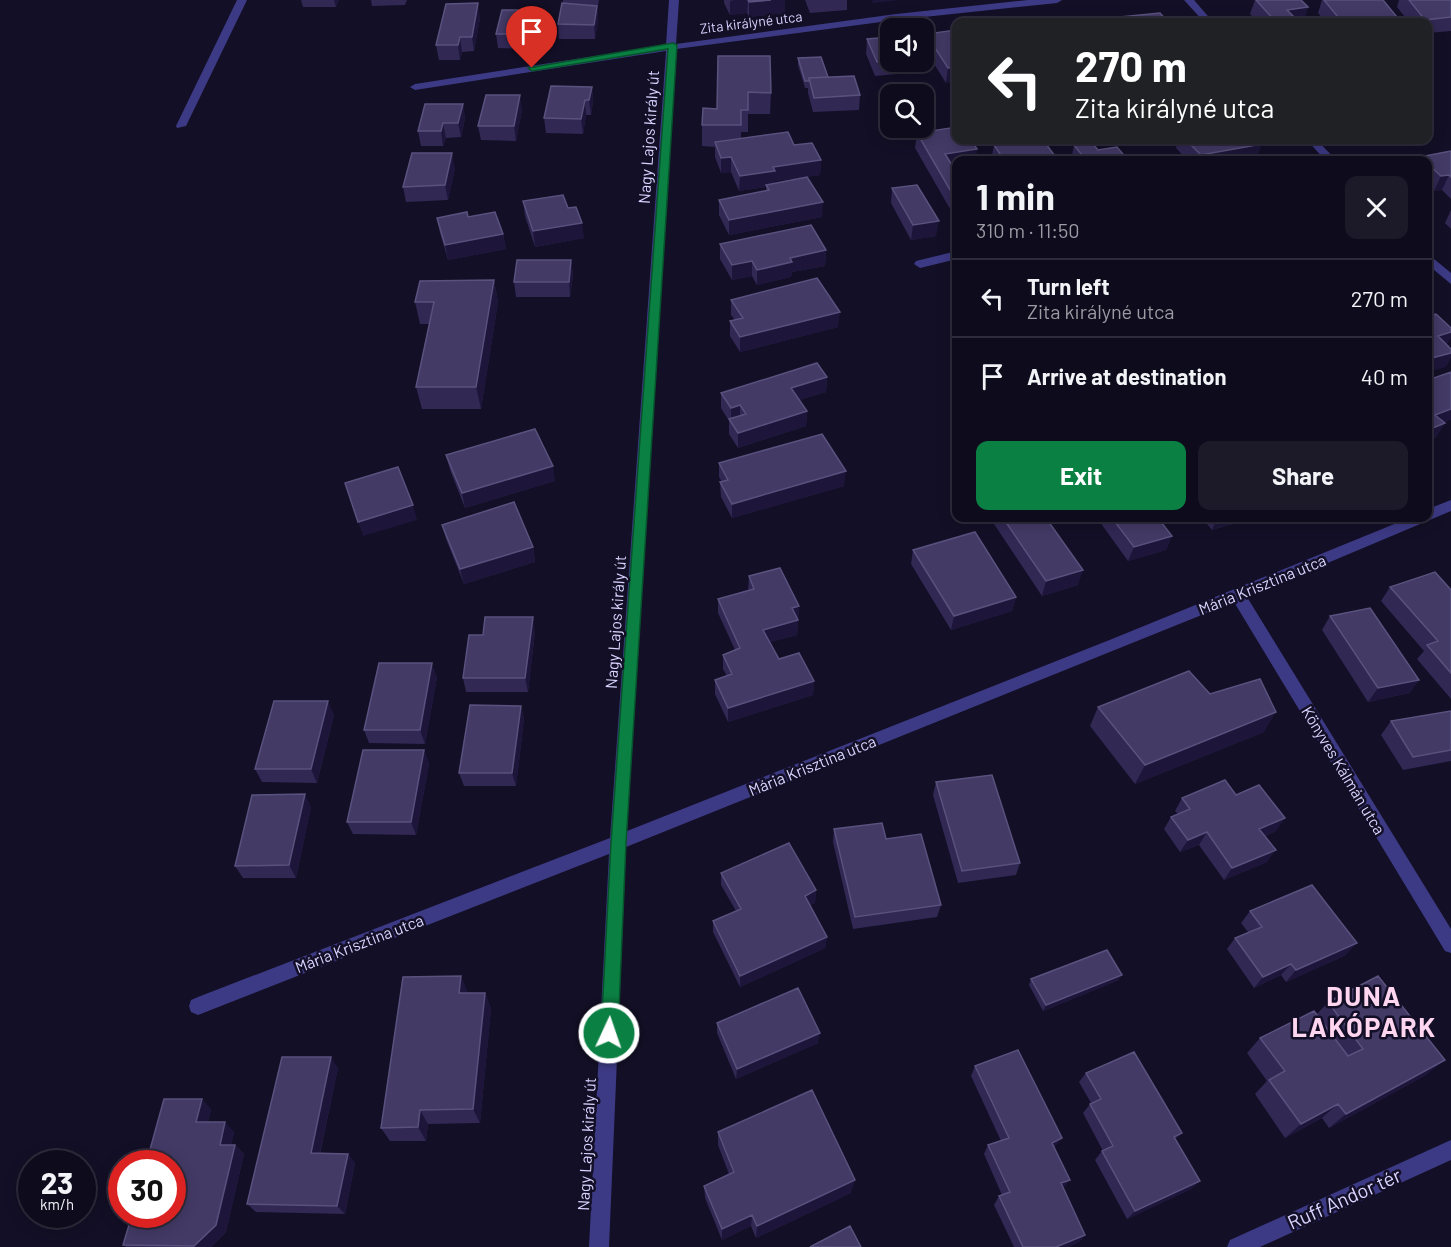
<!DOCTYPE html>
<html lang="en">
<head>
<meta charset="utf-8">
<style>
	body { margin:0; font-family:Barlow,sans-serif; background:#1c1929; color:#f1f3f6; height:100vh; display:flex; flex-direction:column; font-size:22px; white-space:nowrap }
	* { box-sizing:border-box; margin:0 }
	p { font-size:20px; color:#9b9ba3 }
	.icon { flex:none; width:33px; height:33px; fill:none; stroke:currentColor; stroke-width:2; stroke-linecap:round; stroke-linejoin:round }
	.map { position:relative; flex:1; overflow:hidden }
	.sheet { position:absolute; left:952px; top:156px; width:480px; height:366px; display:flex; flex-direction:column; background:#0e0b1c; border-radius:12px; box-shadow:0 3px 15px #0003,0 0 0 2px #2e2b3b }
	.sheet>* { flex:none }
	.banner { position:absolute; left:952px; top:18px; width:480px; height:126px; border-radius:12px; box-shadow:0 3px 15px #0003,0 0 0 2px #2e2b3b; background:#202124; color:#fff; overflow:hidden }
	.tools { position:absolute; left:880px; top:18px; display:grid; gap:12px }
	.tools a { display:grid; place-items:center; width:54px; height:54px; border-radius:12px; background:#0e0b1c; box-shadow:0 3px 15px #0003,0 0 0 2px #2e2b3b; font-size:30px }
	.speed { position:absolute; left:18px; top:1150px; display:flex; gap:12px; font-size:30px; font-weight:700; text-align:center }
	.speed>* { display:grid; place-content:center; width:78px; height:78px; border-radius:50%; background:#0e0b1c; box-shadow:0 3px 15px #0003,0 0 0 2px #2e2b3b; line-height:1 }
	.speed small { font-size:15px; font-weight:400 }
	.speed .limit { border:9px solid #d22; background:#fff; color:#111 }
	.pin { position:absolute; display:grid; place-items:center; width:51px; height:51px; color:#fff; margin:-62px -26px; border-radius:50% 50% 50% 0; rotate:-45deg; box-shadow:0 0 6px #0007 }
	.pin .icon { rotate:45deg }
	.me { position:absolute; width:66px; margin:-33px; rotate:3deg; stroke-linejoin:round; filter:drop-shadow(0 0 4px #0008) }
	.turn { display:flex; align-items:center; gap:21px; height:126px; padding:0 24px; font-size:27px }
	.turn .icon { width:78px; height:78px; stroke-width:2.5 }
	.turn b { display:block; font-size:42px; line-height:51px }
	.round { display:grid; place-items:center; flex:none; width:63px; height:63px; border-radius:12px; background:#1c1929 }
	.summary { display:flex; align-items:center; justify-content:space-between; height:102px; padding:0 24px }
	h1 { font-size:36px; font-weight:700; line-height:45px }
	.button { display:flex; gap:12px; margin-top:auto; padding:12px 24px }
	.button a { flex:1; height:69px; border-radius:12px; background:#0b8043; color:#fff; font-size:24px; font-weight:700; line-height:69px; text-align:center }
	.button a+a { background:#1c1929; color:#f1f3f6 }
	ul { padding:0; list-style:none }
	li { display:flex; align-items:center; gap:18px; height:78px; padding:0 24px; border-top:2px solid #2e2b3b }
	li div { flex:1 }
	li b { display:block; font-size:22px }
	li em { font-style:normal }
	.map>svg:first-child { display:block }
</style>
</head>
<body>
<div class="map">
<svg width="1451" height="1247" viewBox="0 0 1451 1247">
	<rect width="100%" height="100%" fill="#130f26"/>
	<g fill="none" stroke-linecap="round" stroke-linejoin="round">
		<path fill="#3d3a85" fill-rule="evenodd" d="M237,0H247L186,126L177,128L176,126Z
			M669,0H679L676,44L896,14L1028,0H1062L1057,3L896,20L676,49L627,831L1112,639L1409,518H1428V509L1451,500V511L1247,597L1451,929V953L1445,951L1234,602L626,847L609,1247H589L609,854L198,1015L191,1012L189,1006L191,1000L198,997L610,838L666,51L415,90L410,87L415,84L666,45Z
			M1184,0H1194L1213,22H1204Z
			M1307,140H1317L1336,160H1325Z
			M957,251V259L920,268L914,264L916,261Z
			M1428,254L1451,273V284L1428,265Z
			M1451,1140V1160L1260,1247H1227L1230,1240Z"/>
	</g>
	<path fill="#312854" d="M301,0H339L336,7H303Z
		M371,0H407L405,5L372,6Z
		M563,0H599L598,6H597L598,20L595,39H559L558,24L563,3Z
		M724,0H785V13L749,17L747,13L730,15L724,3Z
		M805,0H847V10L810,13Z
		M1255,0H1301L1308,7L1303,22H1258L1250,14Z
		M1322,0H1383L1401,22H1325L1318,13Z
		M1399,0H1451V31L1428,33V22H1409L1397,7Z
		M533,10L534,25L529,49L498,48L496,34Z
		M480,18L474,51L462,52L460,60H439L436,45Z
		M956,30L946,83L924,48L926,34Z
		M891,37V62H912L911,67L898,68L897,74L875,76L866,54L867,39Z
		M718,56L771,93L770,114H748V132H741V138L794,145L821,160L820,175L775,181V183L822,217L729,235L719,215V200L766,191V187L739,191L731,172L721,173L715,157V147L702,146V125L717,109Z
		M798,58L860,95L859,110L813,112L808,93V88H805L798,65Z
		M592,87L593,102L591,115H586L583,134L546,133L544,118Z
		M463,104L465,119L461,137L446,138L443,146H421L418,131Z
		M522,110L516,141L481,140L478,126Z
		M917,133L953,167L957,173V221L915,148Z
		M1178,140H1260L1256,159L1250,160H1187L1176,148Z
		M994,145L1058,160H991Z
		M1074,145L1098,150L1128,160H1071Z
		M1451,151V199L1442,190L1434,191L1428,186V160H1418L1420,157Z
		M455,168L448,200L406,202L403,187Z
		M892,188L936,236L911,240L891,203Z
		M523,201L584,238L535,247L525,216Z
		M1451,210V229L1445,223Z
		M468,217L503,234L506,249L448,260L440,233L437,218Z
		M720,244L826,250L825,266L792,272L791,277L757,285L752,276L732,280L720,259Z
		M571,260L573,275L570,297H516L514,282Z
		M494,280L498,302L481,409H422L416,387L429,324H420L415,302Z
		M731,300L838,327L740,352L730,336V321L735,320L731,315Z
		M827,377L826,392L799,400L807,411L806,426L738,448L729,434V421L721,408V393Z
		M446,455L555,481L465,508L450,470Z
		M719,463L844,486L732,518L721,497L720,482H722L719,477Z
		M990,518H1061L1049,521L1078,585L1042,596Z
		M1097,518H1158L1172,536L1166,550L1128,561Z
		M1202,518H1247L1246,520L1212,530Z
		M442,525L533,547L535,562L464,584L446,539Z
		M913,550L1016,597L1012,611L951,630L911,564Z
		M749,576L799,606L797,635L770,642L779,659L814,681L813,695L728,722L715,694V680L727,676L723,669V655L735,650L718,613V599L748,590Z
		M1390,587L1451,590V699L1417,659L1424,651L1381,601Z
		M1330,616L1419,680L1409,693L1368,702L1322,630Z
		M535,632L528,692H466L463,678L483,635Z
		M437,677L425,744L369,743L364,730Z
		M1210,694L1264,732L1135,784L1090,726L1098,707Z
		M521,706L524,719L516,786H464L459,773Z
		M1451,711V761L1403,770L1381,735L1391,721Z
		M334,715L317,783L262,782L255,769Z
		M424,750L429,764L416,835L353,834L347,822Z
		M936,782L1020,863L1016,875L958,883L933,795Z
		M1236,795L1276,831L1265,836L1267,862L1224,880L1199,845L1180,852L1164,829L1171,817L1178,814L1175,811L1182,798Z
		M311,807L296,878H243L235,866Z
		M834,829L886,839L941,905L937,917L853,929L833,842Z
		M721,873L816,890L815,903L810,905L827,937L825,948L740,987L713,932V921L736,911L721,885Z
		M1250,911L1346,955L1286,982L1281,975L1254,988L1227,949L1235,938L1248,932L1241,923Z
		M1031,979L1119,980L1043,1011L1029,985Z
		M468,992V993H485L491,1009L480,1123L428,1124L426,1141H390L381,1128Z
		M1328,1002L1426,1075L1329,1128L1322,1118L1285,1138L1255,1094L1267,1081L1247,1053L1260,1038L1317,1014Z
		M717,1023L818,1043L736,1079L717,1033Z
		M975,1066L1055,1147L1054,1148L1063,1188L1085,1235L1079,1242L1068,1247H1014L994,1205L999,1196L1002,1195L984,1154L988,1145L1001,1141L971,1076Z
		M338,1068L320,1154H348L355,1163L345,1214L256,1212L247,1204Z
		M1086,1073L1176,1140L1200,1181L1191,1189L1127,1219L1095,1160L1102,1151H1103L1083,1113L1091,1103L1079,1082Z
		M211,1109L208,1122L234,1132L231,1145H235L244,1154L226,1232L211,1247H126L123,1245Z
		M718,1132L851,1193L756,1238L751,1226L722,1240L705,1198L704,1186L729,1174L718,1145Z"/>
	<path fill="#1d163a" d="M334,0H339L336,7Z
		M734,0H748L747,13L730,15V1Z
		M771,0H785V13L749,17V2Z
		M873,0H899L872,3Z
		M478,3L480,18L474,51L472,37Z
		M597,6L598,20L595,39L594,25Z
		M1308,7L1303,22H1297L1287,10Z
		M533,10L534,25L529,49L527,34Z
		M460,37L462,52L460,60L458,45Z
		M957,67V82L946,83L948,68Z
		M592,87L593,102L591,115L589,100Z
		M520,95L522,110L516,141L514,126Z
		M585,100L586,115L583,134L581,119Z
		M463,104L465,119L461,137L458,123Z
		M443,123L446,138L443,146L441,131Z
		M1248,140H1260L1258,145L1262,144L1256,159L1250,160H1199L1201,155Z
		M977,149L976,160H957V167L942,169L945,154Z
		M452,153L455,168L448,200L445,185Z
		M731,157V172L721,173V158Z
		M821,160L820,175L775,181V186L766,185V187L739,191L740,176L773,167Z
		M1449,175L1442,190L1434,191L1441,176Z
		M823,202L822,217L729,235V220Z
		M939,221L936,236L911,240L913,225Z
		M582,223L584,238L535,247L533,231Z
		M503,234L506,249L448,260L445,245Z
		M826,250L825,266L792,272L791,277L757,285V270L790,258Z
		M571,260L573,275L570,297L569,282Z
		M752,261V276L732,280V265Z
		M494,280L498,302L481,409L476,387Z
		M840,312L838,327L740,352V337Z
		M1451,332V338L1446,346L1438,336Z
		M1451,353V358L1446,367L1428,372V359Z
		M827,377L826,392L790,403L791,388Z
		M740,405V420L731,422V408Z
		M1451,409V420L1428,429L1435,415Z
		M807,411L806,426L738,448V433Z
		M1445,423L1436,438L1428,441V430Z
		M553,466L555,481L465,508L462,493Z
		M846,471L844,486L732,518V504Z
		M413,505L417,520L363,536L358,522Z
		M1039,518H1061L1037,525Z
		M1217,518H1247L1246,520L1212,530Z
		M1172,536L1166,550L1128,561L1134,547Z
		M533,547L535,562L464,584L460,569Z
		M1083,570L1078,585L1042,596L1046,581Z
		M1016,597L1012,611L951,630L954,616Z
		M799,606L798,620L792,608Z
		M533,617L535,632L528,692L525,678Z
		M798,620L797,635L763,644V630Z
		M432,663L437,677L425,744L420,730Z
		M1419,680L1409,693L1368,702L1378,688Z
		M814,681L813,695L728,722V708Z
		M328,701L334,715L317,783L311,769Z
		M521,706L524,719L516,786L512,773Z
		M1276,712L1264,732L1135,784L1145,765Z
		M424,750L429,764L416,835L411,822Z
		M305,794L311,807L296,878L289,865Z
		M1285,818L1276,831L1251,841L1259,829Z
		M1207,832L1199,845L1180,852L1188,840Z
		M1276,850L1267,862L1224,880L1232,868Z
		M816,890L815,903L803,908L805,896Z
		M827,937L825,948L740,987V976Z
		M1357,943L1346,955L1286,982L1296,970Z
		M1291,964L1281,975L1254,988L1263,977Z
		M1122,975L1119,980L1043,1011L1046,1005Z
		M461,976L468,992L466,1009L459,993Z
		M485,993L491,1009L480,1123L473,1109Z
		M820,1033L818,1043L736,1079L737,1069Z
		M331,1057L338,1068L318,1162L311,1153Z
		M1445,1060L1426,1075L1329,1128L1346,1114Z
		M202,1099L211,1109L206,1131L196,1122Z
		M1338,1104L1322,1118L1285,1138L1301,1124Z
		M420,1110L428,1124L426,1141L418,1127Z
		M225,1122L234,1132L229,1154L220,1145Z
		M1182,1133L1174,1142V1137Z
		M1062,1138L1055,1147L1046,1152L1052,1143Z
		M235,1145L244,1154L226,1232L211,1247H195L194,1246Z
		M348,1154L355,1163L345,1214L337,1206Z
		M855,1180L851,1193L756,1238L757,1226Z
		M1070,1180L1064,1188L1061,1183Z
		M1200,1181L1191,1189L1127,1219L1135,1211Z
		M752,1215L751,1226L722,1240V1229Z
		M1085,1235L1079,1242L1068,1247H1056Z"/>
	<path fill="#433a66" stroke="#5a527e" stroke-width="1.5" d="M748,0H771L749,2Z
		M1256,0H1301L1308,7L1287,10L1299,22H1276Z
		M1324,0H1383L1401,22H1342Z
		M1409,0H1451V17L1425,20Z
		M478,3L472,37H460L458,45H436L446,4Z
		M562,3L597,6L594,25L558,24Z
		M502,10H533L527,34H496Z
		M1160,13L1168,22H1068Z
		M956,30L957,67L948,68L926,34Z
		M891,37V60L877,62L867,39Z
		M718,56H770L771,93L748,92V110H741V125H702L703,108L717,109Z
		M821,57L828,77L809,78V81H805L798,58Z
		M854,76L860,95L814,98L809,78Z
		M551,86L592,87L589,100H585L581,119L544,118Z
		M486,95H520L514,126H478Z
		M425,104H463L458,123H443L441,131H418Z
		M957,127V140H971L977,149L945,154L957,173V202L917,133Z
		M788,132L794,145L812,143L821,160L773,167L775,171L740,176L731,157L721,158L715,142Z
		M1037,140H1043L1058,160H1004L994,145Z
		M1186,140H1257L1262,144L1201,155Z
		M1092,143L1098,150L1117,147L1128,160H1086L1074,145Z
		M1451,151V177L1449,175L1441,176L1428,164V160H1424L1420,157Z
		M412,153H452L445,185L403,187Z
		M807,177L823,202L729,220L719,200L769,190L766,185Z
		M917,185L939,221L913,225L892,188Z
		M563,195L568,208L576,207L582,223L533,231L523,201Z
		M467,212L468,217L495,212L503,234L445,245L437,218Z
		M811,225L826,250L790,258L792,262L757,270L752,261L732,265L720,244Z
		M517,260H571L569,282H514Z
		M817,278L840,312L740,337L730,321L743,318L731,300Z
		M494,280L476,387H416L434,302H415L420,281Z
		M1436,314L1451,328V332L1438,336L1451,349V353L1428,359V316Z
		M817,363L827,377L791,388L807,411L738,433L729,419L746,414L740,405L731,408L721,393Z
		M1451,372V409L1435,415L1445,423L1428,430V380Z
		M535,429L553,466L462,493L446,455Z
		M822,434L846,471L732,504L720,482L728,480L719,463Z
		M398,467L413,505L358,522L345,483Z
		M514,502L533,547L460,569L442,525Z
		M1003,518H1046L1083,570L1046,581Z
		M1112,518H1158L1172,536L1134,547Z
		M975,532L1016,597L954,616L913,550Z
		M780,568L799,606L792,608L798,620L763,630L779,659L799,653L814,681L728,708L715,680L732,674L723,655L740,648L718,599L754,589L749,576Z
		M1435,572L1451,590V673L1427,645L1438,641L1390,587Z
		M1370,608L1419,680L1378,688L1330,616Z
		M485,617H533L525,678H463L469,635H483Z
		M379,663H432L420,730H364Z
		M1189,671L1210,694L1260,679L1276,712L1145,765L1098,707Z
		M274,701H328L311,769H255Z
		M470,705L521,706L512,773H459Z
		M1451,711V750L1413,757L1391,721Z
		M363,750H424L411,822H347Z
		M992,775L1020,863L962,871L936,782Z
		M1225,780L1236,795L1259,785L1285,818L1259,829L1276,850L1232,868L1207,832L1188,840L1171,817L1190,809L1182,798Z
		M305,794L289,865L235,866L252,795Z
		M882,823L886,839L921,834L941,905L855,917L834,829Z
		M789,843L816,890L805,896L827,937L740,976L713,921L741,909L721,873Z
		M1312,885L1357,943L1296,970L1291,964L1263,977L1235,938L1262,927L1250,911Z
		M1107,950L1122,975L1046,1005L1031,979Z
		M461,976L459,993H485L473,1109L420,1110L418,1127L381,1128L403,977Z
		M1378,976L1445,1060L1346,1114L1338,1104L1301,1124L1269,1080L1285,1071L1260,1038L1314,1011L1348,1056L1363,1049L1328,1002Z
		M798,988L820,1033L737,1069L717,1023Z
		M1018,1050L1062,1138L1052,1143L1070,1180L1061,1183L1085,1235L1056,1247H1023L999,1196L1010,1192L988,1145L1009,1138L975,1066Z
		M1134,1052L1182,1133L1174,1137L1200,1181L1135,1211L1102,1151L1113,1146L1090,1104L1101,1099L1086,1073Z
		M282,1057H331L311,1153L348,1154L337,1206L247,1204Z
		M812,1090L855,1180L757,1226L752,1215L722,1229L704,1186L734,1172L718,1132Z
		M164,1099H202L196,1122H225L220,1145H235L216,1225L194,1246L123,1245L132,1215H172V1164H146Z
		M850,1226L861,1247H810Z"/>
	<path fill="#0b8043" stroke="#07532c" stroke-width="1.5" d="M673,43L677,45L626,843L618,1033L615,1039L609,1041L603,1039L601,1033L611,843L668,49L532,71L528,68Z"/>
	<g text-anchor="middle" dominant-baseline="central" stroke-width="5" stroke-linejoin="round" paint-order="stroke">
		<g font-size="14" fill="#d9d4ff" stroke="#130f26">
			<text transform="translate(751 22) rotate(-7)">Zita királyné utca</text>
		</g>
		<g font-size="16" fill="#d9d4ff" stroke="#130f26">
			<text transform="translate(648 137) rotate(-86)">Nagy Lajos király út</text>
			<text transform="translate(1262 584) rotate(-22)">Mária Krisztina utca</text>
			<text transform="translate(615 622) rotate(-86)">Nagy Lajos király út</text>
			<text transform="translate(812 765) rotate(-22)">Mária Krisztina utca</text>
			<text transform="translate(1344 770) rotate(59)">Könyves Kálmán utca</text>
			<text transform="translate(359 943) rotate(-21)">Mária Krisztina utca</text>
			<text transform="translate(586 1144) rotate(-87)">Nagy Lajos király út</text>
		</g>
		<g font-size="20" fill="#d9d4ff" stroke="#130f26">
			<text transform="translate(1344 1198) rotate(-24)">Ruff Andor tér</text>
		</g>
		<g font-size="27" font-weight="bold" letter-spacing="1.5" fill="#ffd6f0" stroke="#130f26">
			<text x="1364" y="995">DUNA<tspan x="1364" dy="31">LAKÓPARK</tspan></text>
		</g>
	</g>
</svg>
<div class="tools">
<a><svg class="icon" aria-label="sound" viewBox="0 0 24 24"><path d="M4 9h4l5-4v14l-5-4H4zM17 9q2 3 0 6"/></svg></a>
<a><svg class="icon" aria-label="search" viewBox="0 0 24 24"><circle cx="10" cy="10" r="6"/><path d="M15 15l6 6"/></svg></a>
</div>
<div class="speed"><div>23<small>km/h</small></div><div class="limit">30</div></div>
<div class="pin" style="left:532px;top:68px;background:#d93025"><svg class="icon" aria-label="arrive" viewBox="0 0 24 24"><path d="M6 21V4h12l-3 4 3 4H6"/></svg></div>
<svg class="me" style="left:609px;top:1033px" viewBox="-20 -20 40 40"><circle r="17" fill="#0b8043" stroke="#fff" stroke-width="3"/><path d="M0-11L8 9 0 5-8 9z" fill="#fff"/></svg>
<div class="banner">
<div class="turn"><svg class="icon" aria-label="left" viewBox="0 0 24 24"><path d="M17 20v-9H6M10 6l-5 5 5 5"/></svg><div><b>270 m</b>Zita királyné utca</div></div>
</div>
<section class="sheet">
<div class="summary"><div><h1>1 min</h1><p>310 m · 11:50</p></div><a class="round"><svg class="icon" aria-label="close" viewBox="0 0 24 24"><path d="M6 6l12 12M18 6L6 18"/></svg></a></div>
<ul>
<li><svg class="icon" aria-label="left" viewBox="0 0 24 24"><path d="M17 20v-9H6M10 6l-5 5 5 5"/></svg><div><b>Turn left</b><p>Zita királyné utca</p></div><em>270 m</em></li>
<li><svg class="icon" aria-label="arrive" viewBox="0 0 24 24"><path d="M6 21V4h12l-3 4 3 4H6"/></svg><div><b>Arrive at destination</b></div><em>40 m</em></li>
</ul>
<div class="button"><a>Exit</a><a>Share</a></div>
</section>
</div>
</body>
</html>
